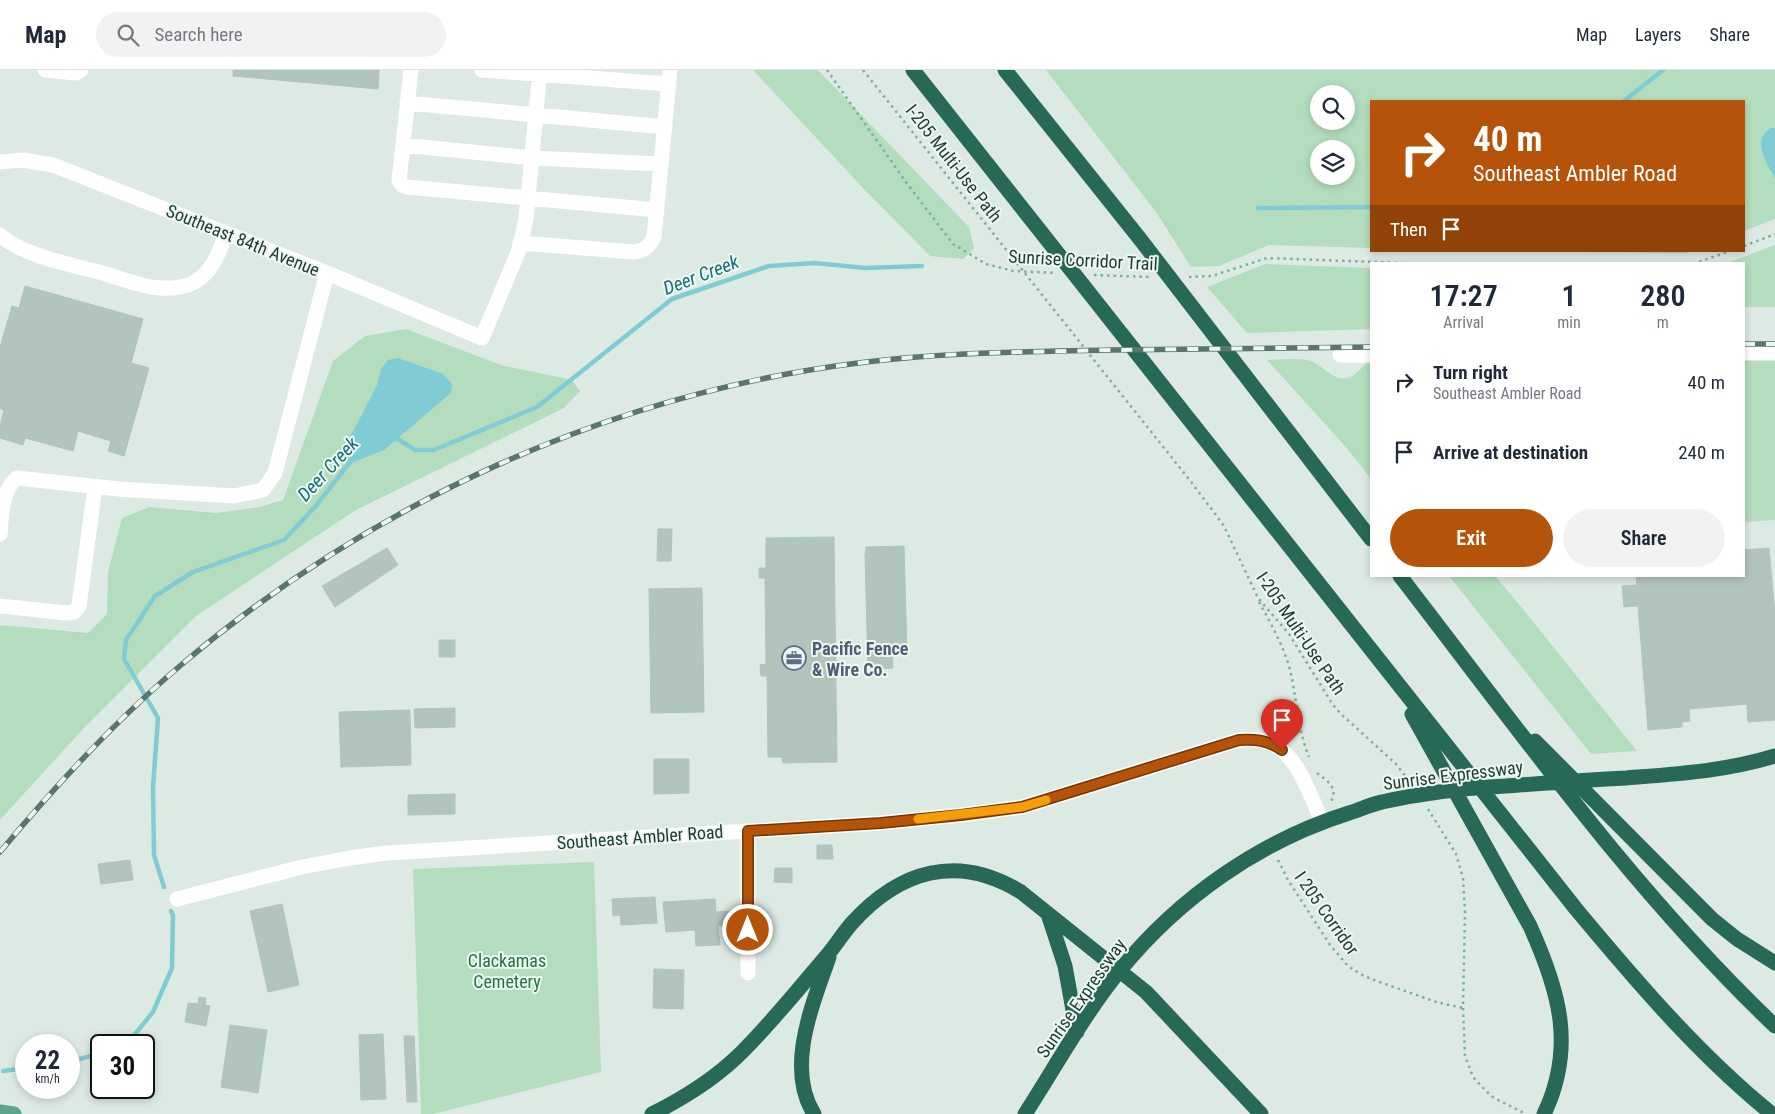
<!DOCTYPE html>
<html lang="en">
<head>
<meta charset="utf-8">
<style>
	body { margin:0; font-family:"Roboto Condensed",sans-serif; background:#f2f2f3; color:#1f2937; height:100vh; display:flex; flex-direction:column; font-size:19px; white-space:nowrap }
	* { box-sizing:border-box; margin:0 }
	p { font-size:16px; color:#747a83 }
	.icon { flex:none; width:28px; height:28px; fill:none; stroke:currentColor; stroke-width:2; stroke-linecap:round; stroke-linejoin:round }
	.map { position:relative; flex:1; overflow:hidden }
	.drawer { position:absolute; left:1370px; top:192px; width:375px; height:315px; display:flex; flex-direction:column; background:#fff; border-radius:0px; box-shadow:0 2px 8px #0003 }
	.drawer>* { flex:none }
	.hud { position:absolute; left:1370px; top:30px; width:375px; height:152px; border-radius:0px; box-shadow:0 2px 8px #0003; background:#b45309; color:#fff; overflow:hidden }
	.fabs { position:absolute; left:1310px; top:15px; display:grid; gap:10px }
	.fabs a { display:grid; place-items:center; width:45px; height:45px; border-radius:50%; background:#fff; box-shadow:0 2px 8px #0003; font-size:25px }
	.speed { position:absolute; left:15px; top:964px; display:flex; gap:10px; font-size:25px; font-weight:700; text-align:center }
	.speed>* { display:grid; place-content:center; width:65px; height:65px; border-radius:50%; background:#fff; box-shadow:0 2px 8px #0003; line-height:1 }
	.speed small { font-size:12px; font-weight:400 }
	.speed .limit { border:2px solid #111; border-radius:8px; background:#fff; color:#111 }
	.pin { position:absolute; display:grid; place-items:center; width:42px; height:42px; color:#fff; margin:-51px -21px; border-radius:50% 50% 50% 0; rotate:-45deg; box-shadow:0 0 5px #0007 }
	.pin .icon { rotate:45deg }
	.me { position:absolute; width:55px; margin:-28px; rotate:0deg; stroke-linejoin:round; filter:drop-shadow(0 0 4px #0008) }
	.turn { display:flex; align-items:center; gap:18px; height:105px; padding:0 20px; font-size:22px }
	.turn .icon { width:65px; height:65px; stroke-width:2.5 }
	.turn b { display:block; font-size:35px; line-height:42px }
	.then { display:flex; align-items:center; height:48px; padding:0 20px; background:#0003; gap:10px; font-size:19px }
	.eta { display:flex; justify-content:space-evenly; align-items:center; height:85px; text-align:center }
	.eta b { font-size:30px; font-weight:600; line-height:35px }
	.action { display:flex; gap:10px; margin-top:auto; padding:10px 20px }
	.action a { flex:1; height:58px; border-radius:30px; background:#b45309; color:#fff; font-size:20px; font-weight:600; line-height:58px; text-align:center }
	.action a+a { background:#f2f2f3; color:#1f2937 }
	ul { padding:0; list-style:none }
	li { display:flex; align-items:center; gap:15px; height:70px; padding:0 20px }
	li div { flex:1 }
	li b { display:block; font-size:19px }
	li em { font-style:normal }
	header { display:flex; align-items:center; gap:30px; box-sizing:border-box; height:70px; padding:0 25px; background:#fff; border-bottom:1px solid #e0e1e3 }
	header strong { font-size:24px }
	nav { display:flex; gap:28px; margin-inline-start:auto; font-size:18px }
	.search { width:350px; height:45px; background:#f2f2f3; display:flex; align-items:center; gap:12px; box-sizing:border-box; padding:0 18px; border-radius:28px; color:#747a83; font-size:19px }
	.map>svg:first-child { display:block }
</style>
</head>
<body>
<header>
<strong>Map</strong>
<div class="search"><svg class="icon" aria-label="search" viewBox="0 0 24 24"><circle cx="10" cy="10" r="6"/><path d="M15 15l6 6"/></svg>Search here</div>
<nav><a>Map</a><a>Layers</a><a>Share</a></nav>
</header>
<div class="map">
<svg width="1775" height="1044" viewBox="0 0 1775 1044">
	<rect width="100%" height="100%" fill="#ddeae4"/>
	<path fill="#b4ddbd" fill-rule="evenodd" d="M753,0H818L969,157L974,178L963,189L930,186L863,118Z
		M1046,0H1775V149L1744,161V31H1371V178L1269,175L1219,196L1191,197L1156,142ZM1319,24H1346V51H1319ZM1319,79H1346V106H1319Z
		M1775,175V237H1744V194H1725Z
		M1483,181H1690L1686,183Z
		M1265,194L1371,198V259L1247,263L1207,217Z
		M406,259L501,295L572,310L580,321L564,338L356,440L196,546L82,660L0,750V555L88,563L107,544L108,502L122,448L149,437L216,443L260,437L283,430L333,291L365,266Z
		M1744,289H1775V450L1744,452Z
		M1267,290C1278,290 1304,287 1313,292C1325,297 1333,311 1347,308C1356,307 1362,295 1371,290V409L1345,376Z
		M1449,506H1495L1518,533L1637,681L1591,684Z
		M594,792L601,1002L433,1044H421L413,799Z"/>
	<path fill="#80ccd4" d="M1771,58H1775V108C1766,92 1751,70 1771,58Z
		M398,288L443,304L452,314L451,323L384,380L348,394L337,389L336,384L354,360L377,315L381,299L388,290Z"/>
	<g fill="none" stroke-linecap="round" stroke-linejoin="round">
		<path stroke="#80ccd4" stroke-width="4.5" d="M1624,31L1663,0
			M1258,138L1371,137
			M394,369H398L415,380H434L537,337L672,229L769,196L815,193L865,198L922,196
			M164,817L154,785L153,717L158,648L124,589L126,570L155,526L193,502L284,470L314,438L351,391
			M123,975L127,974L153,942L172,898L173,845L171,841
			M69,992L101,983
			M3,1001L26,998"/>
	</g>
	<path fill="#b2c5bc" stroke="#afc4ba" d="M233,0H379L378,19L233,6Z
		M25,216L143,249L131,293L149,298L124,386L108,381L111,371L78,361L73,381L25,368L23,375L0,368V356L4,340L0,339V277L12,236L19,238Z
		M658,459H672L671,491H657Z
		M834,467L837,692L783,693L782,687H768L767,606H761L760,595L766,594L765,508H759V498H766V468Z
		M904,476L907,585L892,586L893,598L868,599L865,483H866V477Z
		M387,478L398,495L335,537L322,516Z
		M1769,478L1775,545V650L1748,652L1747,634L1689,639L1690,651L1682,652V657L1648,660L1638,536L1624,537L1622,516L1637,515L1636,506H1744V480Z
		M702,518L704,642L651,643L649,519Z
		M439,570H455V587H439Z
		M455,638V657L415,658L414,639Z
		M410,640L411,695L341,697L339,642Z
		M654,689H689V723L654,724Z
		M455,724V744L408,745V725Z
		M817,775H832L833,789H817Z
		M130,790L133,810L101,814L98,794Z
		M775,798H792V813L774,812Z
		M655,827L657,853L621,855L620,845L613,846L612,829Z
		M715,829L716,842L733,841L734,855L718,856L720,875L696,876L695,860L666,862L663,832Z
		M282,834L299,915L268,922L250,841Z
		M654,899L684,900L683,939L653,938Z
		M199,927L206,928L205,935L210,936L206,956L185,952L188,933L198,934Z
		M230,955L267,960L258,1023L221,1017Z
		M383,964L386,1029L361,1030L359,965Z
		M404,966H414L417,1032H407Z"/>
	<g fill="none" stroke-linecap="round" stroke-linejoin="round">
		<path stroke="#7bb09c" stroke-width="2.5" stroke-dasharray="2.5 4" stroke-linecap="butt" d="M827,0L906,112L953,174L986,194L1013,201L1056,203
			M863,0L1192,413L1224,456L1258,528L1289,564L1333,635L1341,644L1396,694L1410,712
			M1744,176L1775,164
			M1693,194L1730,181
			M1094,205L1151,207
			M1189,207L1212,206L1267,188L1429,194
			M1259,532C1270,552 1282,573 1289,596C1297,626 1297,658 1309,687
			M1317,703C1329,712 1339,718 1330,734
			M1428,739L1456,784L1463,808L1465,842L1463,938L1465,986L1473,1007L1486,1021L1494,1028L1526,1044
			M1278,790L1288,810L1330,875L1348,896L1364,906L1377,911L1436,932L1463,938"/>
		<path stroke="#fff" stroke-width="15" d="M45,0L76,3L81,0
			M411,0L399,111L402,115L407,117L657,140
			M482,0L669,14
			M407,33L665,57
			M403,75L532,88L661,94
			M0,92L22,90L53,95L327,203L482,268L519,180L526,149L540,0
			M0,165C23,186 73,195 103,203C119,208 135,214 151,217C165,219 180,219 193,213C212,203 219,183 226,164
			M520,173L634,182C645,180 649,177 654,167L670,0
			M1744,283H1775
			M1340,285H1371
			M0,464C2,445 1,420 17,408L119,419L234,426L263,420L275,403L327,203
			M0,536L67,543L74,542L79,536L95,417
			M748,761V903
			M177,829L302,797L350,788L386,783L881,753L961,745L1022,737L1239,670C1252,669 1265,669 1276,676C1299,689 1311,728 1322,751"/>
		<path stroke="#5ea38d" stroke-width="15" d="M0,1042L14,1044"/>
		<path stroke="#286857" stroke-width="15" d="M913,0L1576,839C1636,911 1699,985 1772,1044
			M1005,0L1140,169L1371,469
			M1400,506C1520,661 1633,821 1775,956
			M1412,644L1530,856C1559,920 1576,977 1544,1044
			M1535,671L1712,849L1737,869L1775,893
			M1048,844L1065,896L1077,962
			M652,1044C684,1028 716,1008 742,982C773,951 801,916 829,883C837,873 844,862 852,853C900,800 958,783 1021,822L1146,922L1261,1044
			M814,1044C785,997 813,934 829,887
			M1025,1044C1056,996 1084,944 1121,899C1180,827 1260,771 1349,743C1360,740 1371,734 1382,732C1422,723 1465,718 1506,716C1546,713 1586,710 1626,708C1676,704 1727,701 1775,686"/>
		<g stroke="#58766c" stroke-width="5.5">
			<path id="rail" d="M1744,274H1775
				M0,782C56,715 115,651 181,595C372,433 609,324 858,293C942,282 1026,282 1111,280C1197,279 1284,278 1371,277"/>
		</g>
		<use href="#rail" stroke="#edf7f2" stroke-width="4" stroke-dasharray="11" stroke-linecap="butt"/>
	</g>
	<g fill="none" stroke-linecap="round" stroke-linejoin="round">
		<g stroke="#753606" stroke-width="12">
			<path id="route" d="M748,860V761L881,753L961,745L1022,737L1239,670C1255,669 1268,670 1282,680"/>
		</g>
		<use href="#route" stroke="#b45309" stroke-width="9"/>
		<path stroke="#f59e0b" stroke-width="9" d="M918,749L1022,737L1046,730"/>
	</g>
	<defs>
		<g id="office-ring" transform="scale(1.25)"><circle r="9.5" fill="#edf7f2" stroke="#5c6f8a" stroke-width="1.5"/><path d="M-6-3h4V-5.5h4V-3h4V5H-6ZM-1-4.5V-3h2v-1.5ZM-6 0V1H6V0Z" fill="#5c6f8a"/></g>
	</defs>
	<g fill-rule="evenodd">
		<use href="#office-ring" x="794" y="588"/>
	</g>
	<g text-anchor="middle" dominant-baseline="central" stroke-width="4" stroke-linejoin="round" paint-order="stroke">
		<g font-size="18" fill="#1e3a31" stroke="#edf7f2">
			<text transform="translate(954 93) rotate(52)">I-205 Multi-Use Path</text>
			<text transform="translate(243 170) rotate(22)">Southeast 84th Avenue</text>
			<text transform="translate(1083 190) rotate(3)">Sunrise Corridor Trail</text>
			<text transform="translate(1301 563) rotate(56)">I-205 Multi-Use Path</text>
			<text transform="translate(1453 705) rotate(-7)">Sunrise Expressway</text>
			<text transform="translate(640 767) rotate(-4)">Southeast Ambler Road</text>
			<text transform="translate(1327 843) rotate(55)">I 205 Corridor</text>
			<text transform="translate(1081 928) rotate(-55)">Sunrise Expressway</text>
		</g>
		<g font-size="18" font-weight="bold" fill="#4e5e75" stroke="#edf7f2" text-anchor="start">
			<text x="812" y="578">Pacific Fence<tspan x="812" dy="21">&amp; Wire Co.</tspan></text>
		</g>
		<g font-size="18" fill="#267340" stroke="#edf7f2">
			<text x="507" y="890">Clackamas<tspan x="507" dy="21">Cemetery</tspan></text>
		</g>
		<g font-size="19" font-style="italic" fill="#156e79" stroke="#edf7f2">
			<text transform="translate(701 205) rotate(-21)">Deer Creek</text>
			<text transform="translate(328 399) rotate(-47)">Deer Creek</text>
		</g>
	</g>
</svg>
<div class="fabs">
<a><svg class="icon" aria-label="search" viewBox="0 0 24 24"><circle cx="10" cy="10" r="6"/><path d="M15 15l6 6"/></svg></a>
<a><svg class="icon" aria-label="layers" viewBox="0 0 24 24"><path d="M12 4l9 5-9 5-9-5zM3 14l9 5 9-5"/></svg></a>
</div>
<div class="speed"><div>22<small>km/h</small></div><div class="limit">30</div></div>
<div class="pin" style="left:1282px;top:680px;background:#d93025"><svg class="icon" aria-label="arrive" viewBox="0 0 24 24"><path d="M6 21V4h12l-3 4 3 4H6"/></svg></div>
<svg class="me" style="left:748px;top:860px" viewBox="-20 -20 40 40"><circle r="17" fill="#b45309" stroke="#fff" stroke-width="3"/><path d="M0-11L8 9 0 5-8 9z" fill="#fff"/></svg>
<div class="hud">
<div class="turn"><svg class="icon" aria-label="right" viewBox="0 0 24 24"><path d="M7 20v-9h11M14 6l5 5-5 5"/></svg><div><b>40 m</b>Southeast Ambler Road</div></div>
<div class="then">Then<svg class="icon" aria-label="arrive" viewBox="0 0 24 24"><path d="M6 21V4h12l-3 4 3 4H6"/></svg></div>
</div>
<section class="drawer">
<div class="eta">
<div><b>17:27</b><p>Arrival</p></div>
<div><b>1</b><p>min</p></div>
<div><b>280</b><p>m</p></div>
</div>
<ul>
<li><svg class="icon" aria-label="right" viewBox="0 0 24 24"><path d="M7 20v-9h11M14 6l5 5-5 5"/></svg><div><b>Turn right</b><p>Southeast Ambler Road</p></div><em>40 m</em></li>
<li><svg class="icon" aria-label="arrive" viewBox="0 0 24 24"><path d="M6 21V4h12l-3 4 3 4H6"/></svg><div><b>Arrive at destination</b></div><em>240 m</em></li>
</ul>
<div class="action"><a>Exit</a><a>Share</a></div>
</section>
</div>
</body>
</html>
